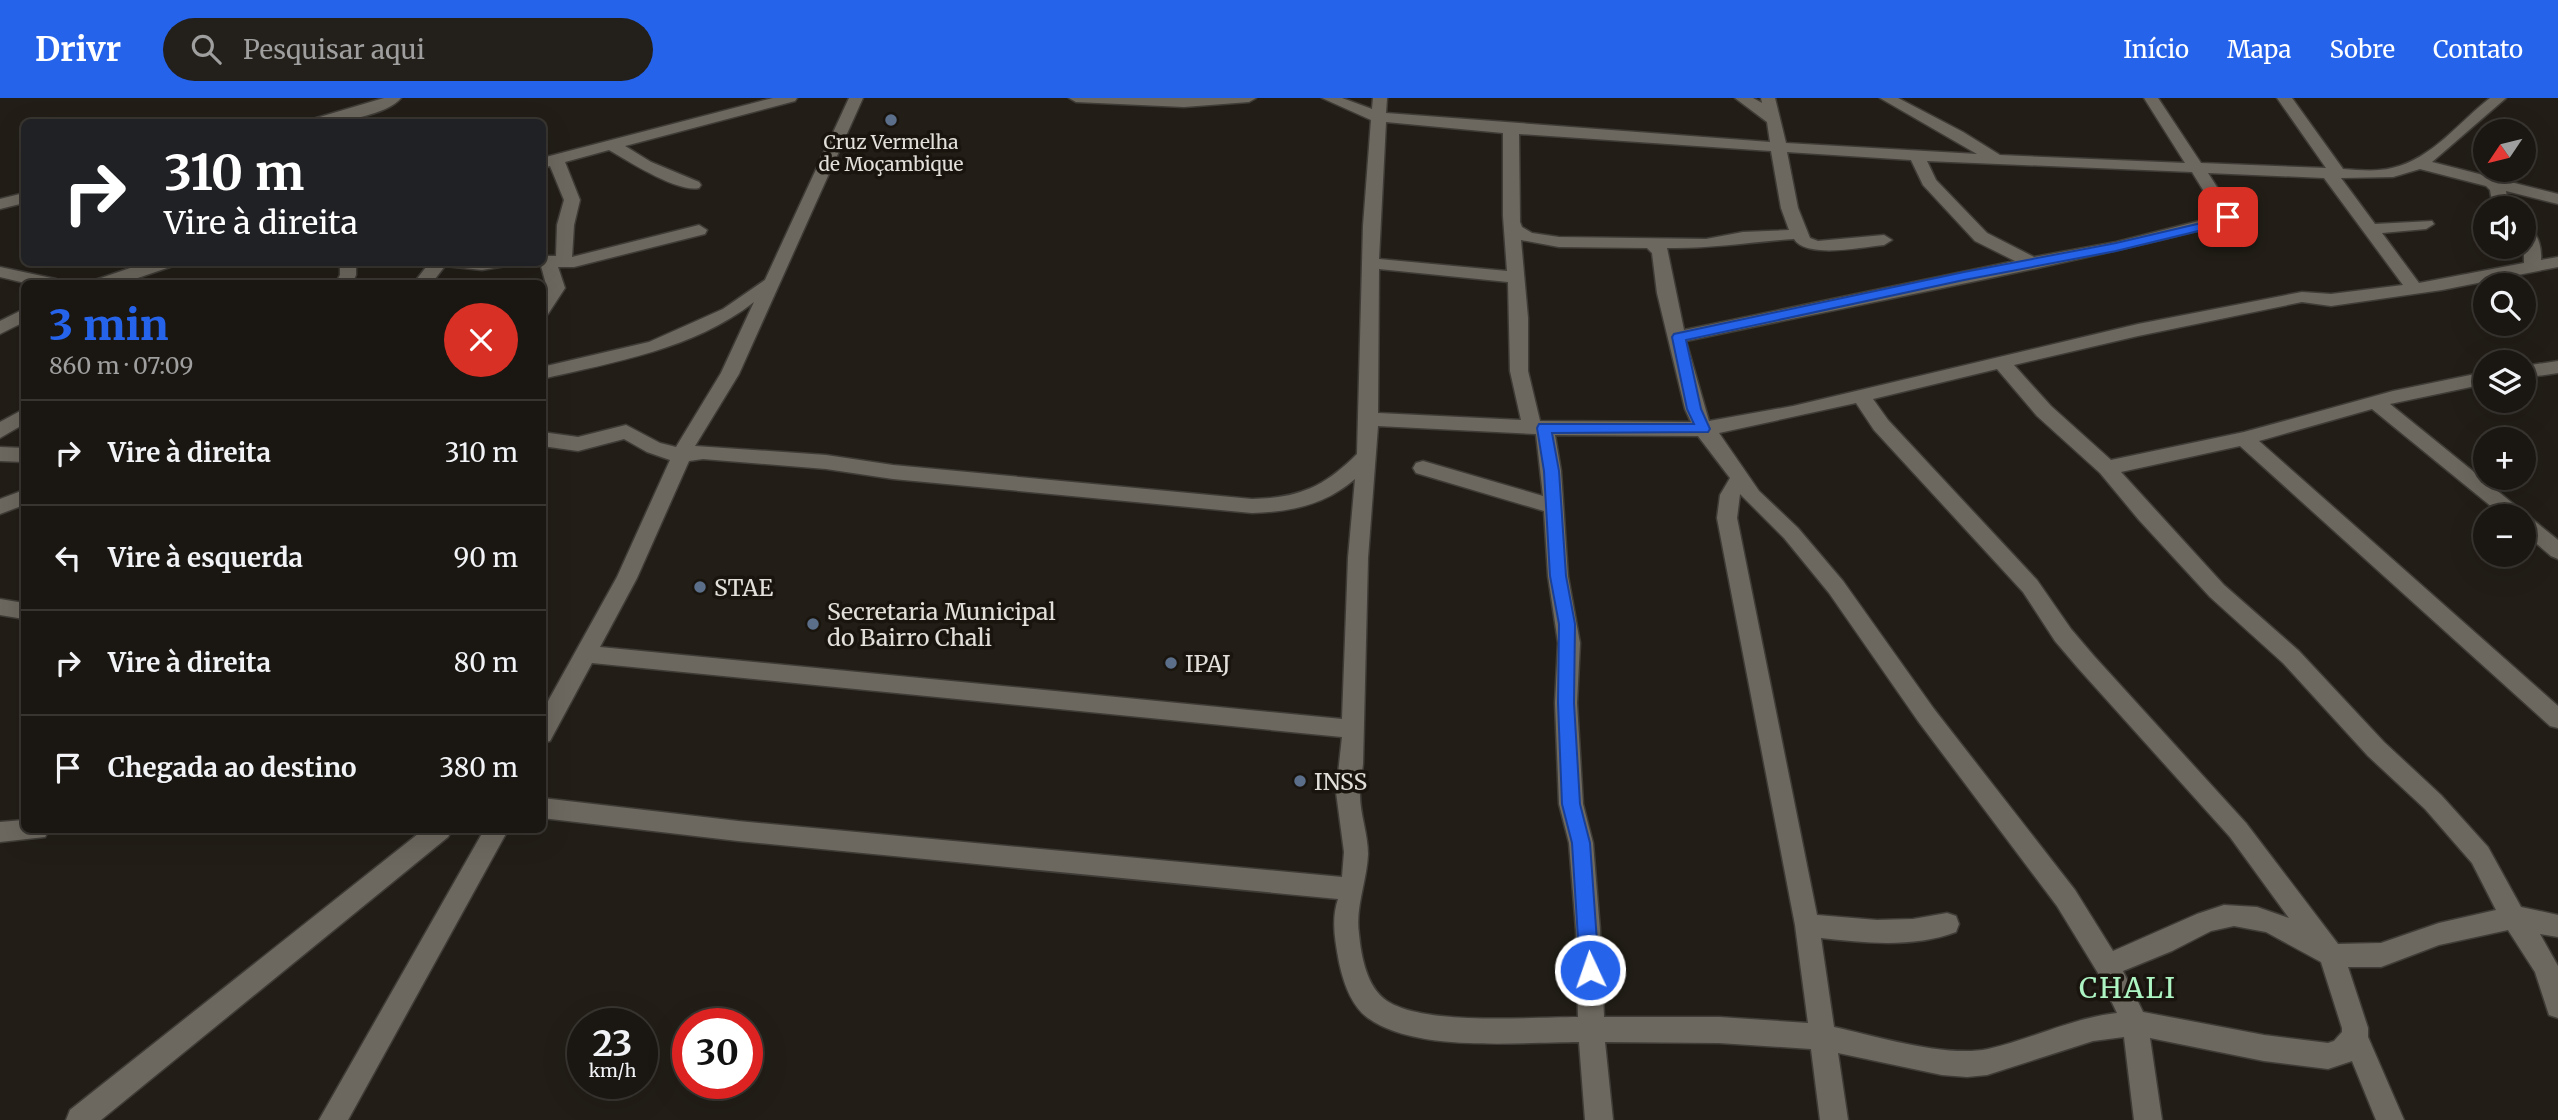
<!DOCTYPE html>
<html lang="pt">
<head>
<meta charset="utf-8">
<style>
	body { margin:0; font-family:Merriweather,serif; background:#231f1a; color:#f1f3f6; height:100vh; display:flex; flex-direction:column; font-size:26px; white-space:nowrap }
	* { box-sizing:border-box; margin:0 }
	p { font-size:23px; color:#9f9f9f }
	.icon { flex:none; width:38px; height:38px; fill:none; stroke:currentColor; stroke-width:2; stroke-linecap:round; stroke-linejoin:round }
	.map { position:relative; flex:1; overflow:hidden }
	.side { position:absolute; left:21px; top:182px; width:525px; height:553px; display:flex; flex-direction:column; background:#1a1611; border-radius:10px; box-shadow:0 7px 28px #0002,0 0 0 2px #383531 }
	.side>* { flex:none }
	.hud { position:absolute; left:21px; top:21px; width:525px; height:147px; border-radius:10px; box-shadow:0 7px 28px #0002,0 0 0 2px #383531; background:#202124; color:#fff; overflow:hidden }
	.needle { width:46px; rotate:235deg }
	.buttons { position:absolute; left:2473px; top:21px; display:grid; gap:14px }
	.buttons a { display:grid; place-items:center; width:63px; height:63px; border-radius:50%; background:#1a1611; box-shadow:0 7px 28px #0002,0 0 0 2px #383531; font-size:35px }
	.speed { position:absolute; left:567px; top:910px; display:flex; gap:14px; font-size:35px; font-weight:700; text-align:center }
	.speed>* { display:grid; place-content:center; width:91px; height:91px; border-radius:50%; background:#1a1611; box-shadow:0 7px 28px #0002,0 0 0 2px #383531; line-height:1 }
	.speed small { font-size:18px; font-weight:400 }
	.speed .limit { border:10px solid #d22; background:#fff; color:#111 }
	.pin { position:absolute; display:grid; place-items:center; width:60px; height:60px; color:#fff; margin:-30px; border-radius:14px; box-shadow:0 4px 10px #0006 }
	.me { position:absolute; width:77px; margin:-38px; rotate:357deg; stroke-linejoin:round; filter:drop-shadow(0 0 5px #0008) }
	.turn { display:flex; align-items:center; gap:24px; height:147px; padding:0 28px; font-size:32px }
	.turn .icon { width:91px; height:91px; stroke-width:2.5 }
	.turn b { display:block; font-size:49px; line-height:60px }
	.round { display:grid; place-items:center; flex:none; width:74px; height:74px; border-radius:37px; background:#231f1a }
	.summary { display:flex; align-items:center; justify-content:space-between; height:119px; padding:0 28px }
	h1 { font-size:42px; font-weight:800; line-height:52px; color:#2563eb }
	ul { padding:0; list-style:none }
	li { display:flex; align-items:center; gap:21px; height:105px; padding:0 28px; border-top:2px solid #383531 }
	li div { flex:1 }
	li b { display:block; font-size:26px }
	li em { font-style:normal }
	header { display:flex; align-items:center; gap:42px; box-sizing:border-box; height:98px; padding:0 35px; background:#2563eb; color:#fff }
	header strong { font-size:33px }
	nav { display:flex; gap:38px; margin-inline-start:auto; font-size:24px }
	.search { width:490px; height:63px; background:#231f1a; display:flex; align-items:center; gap:18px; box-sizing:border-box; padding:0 24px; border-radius:38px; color:#9f9f9f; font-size:26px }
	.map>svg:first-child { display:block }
</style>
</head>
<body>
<header>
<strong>Drivr</strong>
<div class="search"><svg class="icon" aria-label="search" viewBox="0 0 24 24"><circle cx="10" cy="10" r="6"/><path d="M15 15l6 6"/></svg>Pesquisar aqui</div>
<nav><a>Início</a><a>Mapa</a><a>Sobre</a><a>Contato</a></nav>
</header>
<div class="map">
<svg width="2558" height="1022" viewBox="0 0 2558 1022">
	<rect width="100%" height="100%" fill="#221e17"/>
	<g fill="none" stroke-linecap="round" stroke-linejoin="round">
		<g stroke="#3f3c37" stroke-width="3">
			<path id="minor" d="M384,0H401C386,18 333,26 310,24L313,21Z
				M773,0H797L795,3L625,48L651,64L699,84L701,87L699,90C678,95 628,63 609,52L565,64L580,102L574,127L572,159L699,127L707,132L705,136L574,169H558L565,190L548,216L542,217V198L547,190L541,168L535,164H542V158H556L557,127L564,102L550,68L542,70V60Z
				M849,0H863L739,276L695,348L826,357L893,367L1252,401C1299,400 1324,389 1357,356L1363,128L1371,22L1322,0H1342L1372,11L1373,0H1387L1386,15L1770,44L1767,24L1735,0H1753L1762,5L1761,0H1775L1786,45L1977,56L1880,0H1898L1963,34L2000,57L2185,65L2144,0H2158L2201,65L2326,70L2277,0H2292L2343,71C2359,72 2376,74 2392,70C2432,61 2459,24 2490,0H2506L2432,64L2558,96V106L2506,93L2509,110H2493L2490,92L2486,88L2420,71L2393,79L2341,80L2375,126L2432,123L2434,126L2426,131L2382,135L2419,185L2524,165V128C2538,132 2542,149 2541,162L2558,159V169L2442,192L2331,208L2302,204L2138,238L2014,267L2051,308L2111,362L2244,334L2393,293L2485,274V286L2390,306L2558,442V461L2551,458L2524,435V418H2503L2372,311L2259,343L2558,608V630L2550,628L2240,348L2121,374L2224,487L2299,553L2384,644L2441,697L2488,749L2521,809L2558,817V839L2540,836L2558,868V920L2549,917L2535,874L2508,832L2439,847L2381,869H2348L2368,930V939L2404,1022H2376L2352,963L2328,971L2264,963L2150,940L2162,1022H2134L2124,939L2093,943L1987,977L1967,979L1942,977L1838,955L1848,1022H1820L1811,951L1719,945L1605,944L1613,1022H1585L1579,944C1521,944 1416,955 1368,920C1351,908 1343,883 1339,864C1335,842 1331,822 1338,801L738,743L542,720V700L738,723L1342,779L1344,754L1336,694L1342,639L592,565L550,643L542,645V614L617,479L670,362L647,354L624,341L578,353L542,348V334L578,339L626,327L660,345L676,349L721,275L754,204C694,251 615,264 542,281V269L649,244L723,211L765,182ZM1386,24L1503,35V118L1507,173L1379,161ZM1519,36L1771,53L1781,110L1789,132L1743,134L1706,141L1559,139L1532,135L1522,129L1520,124ZM1787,54L1911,62L1923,87L1975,143L2015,163L1684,232L1667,150C1709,151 1751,144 1794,141C1806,161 1863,149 1884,147L1892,142L1884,137L1818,143L1810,140L1798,110ZM1927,63L2192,74L2219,118L2116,144L2034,159L1987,135L1936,82ZM2208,75L2324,80L2403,187L2331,196L2302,194L2138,226L1793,308L1709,323L1686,243C1868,204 2052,171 2232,124L2236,119ZM1521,142L1559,149L1647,150L1652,155L1657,195L1685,311L1691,324L1540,323L1528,273V220ZM1379,171L1508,184L1510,273L1521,322L1378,315ZM1997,271L2037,318L2100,375L2139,422L2210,499L2283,565L2368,658L2425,711L2472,765L2496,812L2439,825L2381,845L2338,846L2246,725L2094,558L2071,531L2037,482L1888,322L1873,301ZM1856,305L1874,332L2023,494L2055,543L2078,570L2230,739L2289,820L2257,809L2224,807L2197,816L2113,853L2075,792L1934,611L1843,483L1798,430L1759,393L1719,335ZM1378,328L1536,336L1543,398L1423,363L1416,365L1413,370L1416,375L1544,413L1548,478L1558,545L1555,605L1559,706L1569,745L1576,832L1578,919C1529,919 1426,928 1387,903C1367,890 1361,858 1359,836C1355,809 1367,783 1368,756C1368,735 1359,714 1360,693C1360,684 1362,675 1363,666L1368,460ZM1555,337L1698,338L1730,380L1720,397L1717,420L1795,827L1808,925L1719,919H1604L1600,832L1593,745L1583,706L1577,605L1580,545L1568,478L1561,373ZM703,361L826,371L893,381L1252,415C1290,414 1325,407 1355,381L1348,460L1342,621L600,549L637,480L689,363ZM1740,396L1784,440L1829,495L1918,623L2057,808L2098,875L2117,915C2072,920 2032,941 1988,951C1946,960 1876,938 1834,929L1821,840C1865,845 1914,850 1956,834L1959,826L1956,818L1947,815L1913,821L1877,822L1817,817L1737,420ZM2234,828L2266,834L2321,864L2342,930V934L2334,943L2328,945L2264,937L2143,914L2123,873L2172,853L2211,833Z
				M1069,0H1256L1249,4L1184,9L1076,4Z
				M24,95V105L0,111V101Z
				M148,164H175L173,168L120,186H93L95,182Z
				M340,164H356V177L352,186H335L340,177Z
				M430,164H508L506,168L482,172L445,168L431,186H413Z
				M0,169L56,181L64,186H29L0,179Z
				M24,211V224L0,236V223Z
				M2558,263V275L2524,280V268Z
				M24,311V326L0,340V324Z
				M0,349L24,350V364L0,363Z
				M24,392V407L0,416V401Z
				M0,501L24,505V521L0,517Z
				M24,722V732H49L45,739L0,744V724Z
				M423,732H452L448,739L101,1022H66L70,1012Z
				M484,732H508L348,1022H319Z"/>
		</g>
		<use href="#minor" fill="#6d685f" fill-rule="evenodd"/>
	</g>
	<path fill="#2563eb" stroke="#184099" stroke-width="2" d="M2228,115L2234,119L2223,127L2116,153L1964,182L1686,242L1701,311L1710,331L1708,334L1552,335L1559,373L1566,478L1575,526L1574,605L1580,706L1590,745L1599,872L1596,878L1590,881L1583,878L1580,872L1572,745L1562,706L1558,605L1559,526L1550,478L1544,373L1537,330L1539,326H1694L1687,311L1672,239L1674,236L1964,174L2116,145L2214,122Z"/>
	<g fill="#5c6f8a" stroke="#19150e" stroke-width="2.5">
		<circle cx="891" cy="22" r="7"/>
		<circle cx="700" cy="489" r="7"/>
		<circle cx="813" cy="526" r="7"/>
		<circle cx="1171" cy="565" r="7"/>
		<circle cx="1300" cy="683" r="7"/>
	</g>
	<g text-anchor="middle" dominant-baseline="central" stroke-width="7" stroke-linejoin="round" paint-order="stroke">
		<g font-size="19" fill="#e2dfda" stroke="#19150e">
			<text x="891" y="44">Cruz Vermelha<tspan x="891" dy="22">de Moçambique</tspan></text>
		</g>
		<g font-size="23" fill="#e2dfda" stroke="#19150e" text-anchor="start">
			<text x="714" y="489">STAE</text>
			<text x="827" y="513">Secretaria Municipal<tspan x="827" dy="26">do Bairro Chali</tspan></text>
			<text x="1185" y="565">IPAJ</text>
			<text x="1314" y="683">INSS</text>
		</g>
		<g font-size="28" letter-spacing="2" fill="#adf5c3" stroke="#19150e">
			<text x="2128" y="890">CHALI</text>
		</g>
	</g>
</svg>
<div class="buttons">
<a><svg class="needle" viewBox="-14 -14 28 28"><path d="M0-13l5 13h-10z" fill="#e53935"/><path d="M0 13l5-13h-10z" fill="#9f9f9f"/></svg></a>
<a><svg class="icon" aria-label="sound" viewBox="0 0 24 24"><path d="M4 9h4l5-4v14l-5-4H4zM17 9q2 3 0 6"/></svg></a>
<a><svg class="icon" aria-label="search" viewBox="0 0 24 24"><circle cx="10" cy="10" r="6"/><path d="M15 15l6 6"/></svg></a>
<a><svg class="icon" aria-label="layers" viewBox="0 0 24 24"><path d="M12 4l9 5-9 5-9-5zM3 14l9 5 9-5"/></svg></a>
<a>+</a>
<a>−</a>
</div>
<div class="speed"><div>23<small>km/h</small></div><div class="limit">30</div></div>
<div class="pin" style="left:2228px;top:119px;background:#d93025"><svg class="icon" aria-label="arrive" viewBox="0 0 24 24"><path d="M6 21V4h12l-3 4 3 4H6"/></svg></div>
<svg class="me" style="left:1590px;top:872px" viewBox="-20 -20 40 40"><circle r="17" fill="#2563eb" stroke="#fff" stroke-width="3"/><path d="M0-11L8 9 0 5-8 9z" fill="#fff"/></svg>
<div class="hud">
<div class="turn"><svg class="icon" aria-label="right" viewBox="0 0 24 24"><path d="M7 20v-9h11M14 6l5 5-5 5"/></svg><div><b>310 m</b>Vire à direita</div></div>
</div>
<section class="side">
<div class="summary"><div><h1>3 min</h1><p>860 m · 07:09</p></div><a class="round" style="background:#d93025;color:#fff"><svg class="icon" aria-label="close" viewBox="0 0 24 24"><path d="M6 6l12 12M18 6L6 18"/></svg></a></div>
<ul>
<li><svg class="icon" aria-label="right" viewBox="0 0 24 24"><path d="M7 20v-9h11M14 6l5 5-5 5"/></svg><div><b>Vire à direita</b></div><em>310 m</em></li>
<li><svg class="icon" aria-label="left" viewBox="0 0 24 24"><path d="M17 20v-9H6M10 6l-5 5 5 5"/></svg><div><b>Vire à esquerda</b></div><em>90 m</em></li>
<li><svg class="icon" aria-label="right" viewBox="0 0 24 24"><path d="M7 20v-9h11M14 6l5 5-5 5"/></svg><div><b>Vire à direita</b></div><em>80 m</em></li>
<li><svg class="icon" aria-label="arrive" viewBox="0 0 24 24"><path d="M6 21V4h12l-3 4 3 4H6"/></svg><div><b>Chegada ao destino</b></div><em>380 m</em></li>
</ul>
</section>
</div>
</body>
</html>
